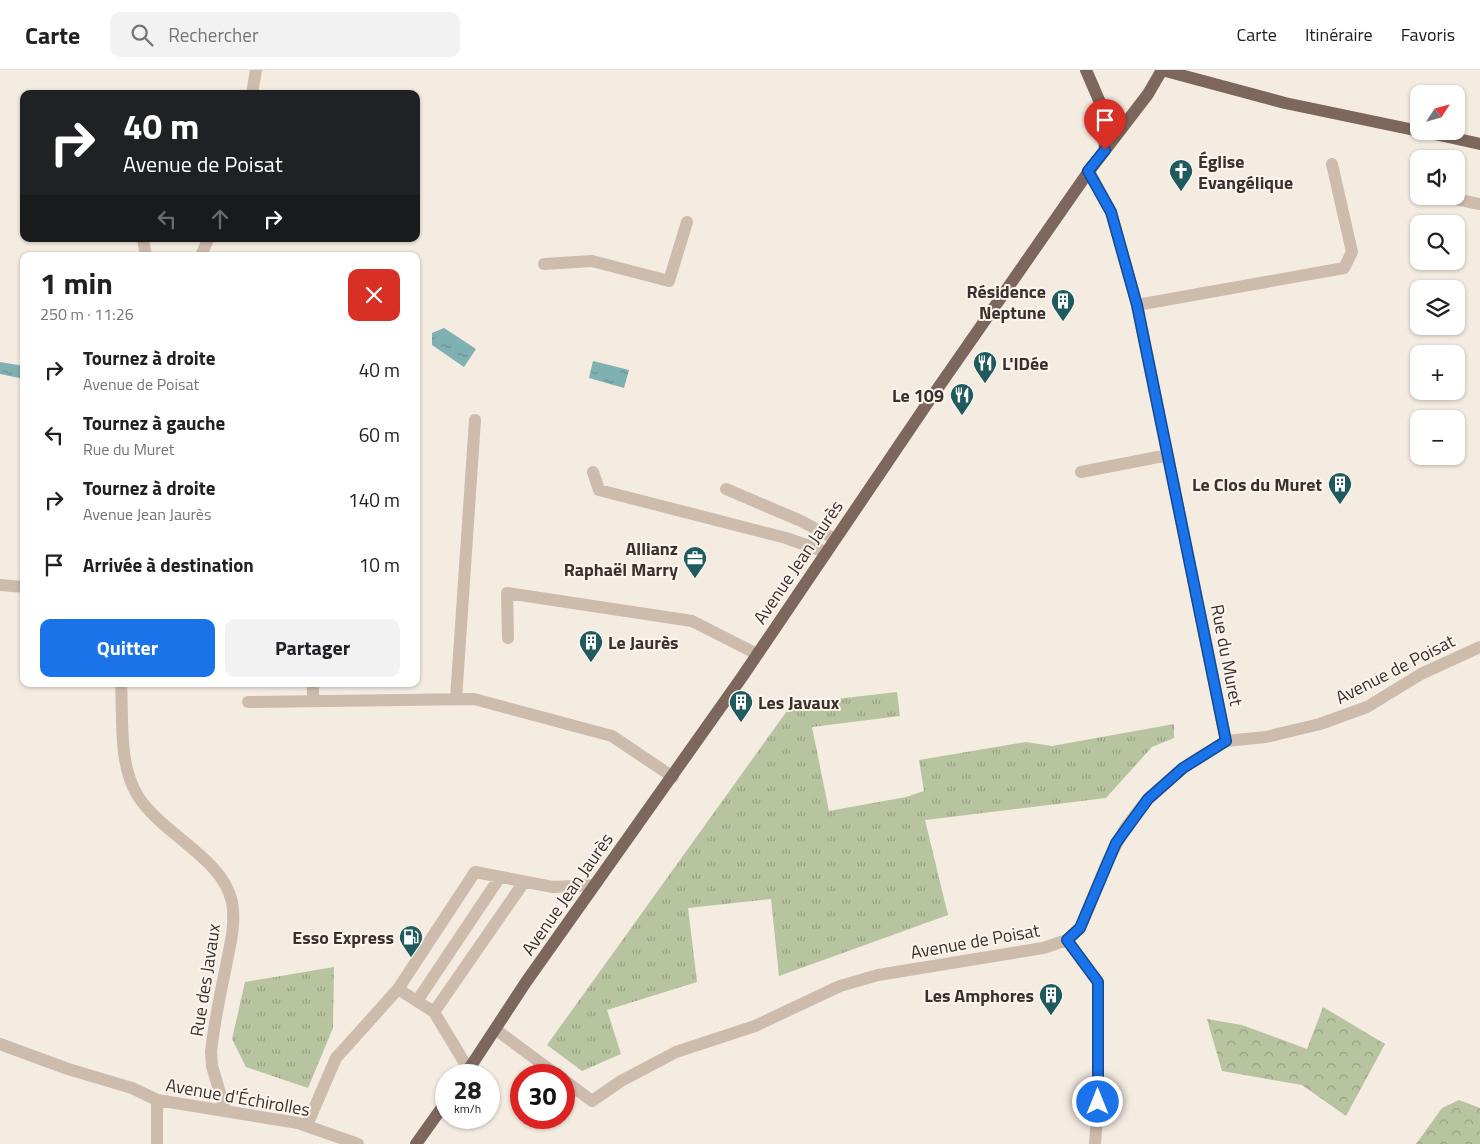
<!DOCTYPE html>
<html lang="fr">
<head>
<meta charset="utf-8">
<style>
	body { margin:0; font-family:"Titillium Web",sans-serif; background:#f2f2f2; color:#202124; height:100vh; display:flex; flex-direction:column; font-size:19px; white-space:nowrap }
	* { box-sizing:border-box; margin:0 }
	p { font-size:16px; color:#757577 }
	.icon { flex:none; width:28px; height:28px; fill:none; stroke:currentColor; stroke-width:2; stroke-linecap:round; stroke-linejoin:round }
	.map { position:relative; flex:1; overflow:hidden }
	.drawer { position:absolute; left:20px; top:182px; width:400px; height:435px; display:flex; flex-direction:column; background:#fff; border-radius:10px; box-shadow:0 1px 4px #0004 }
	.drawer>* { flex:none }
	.banner { position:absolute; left:20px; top:20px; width:400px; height:152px; border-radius:10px; box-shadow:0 1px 4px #0004; background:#202124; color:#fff; overflow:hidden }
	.needle { width:32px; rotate:54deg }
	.controls { position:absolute; left:1410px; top:15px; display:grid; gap:10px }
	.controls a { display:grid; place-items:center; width:55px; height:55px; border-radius:10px; background:#fff; box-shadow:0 1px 4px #0004; font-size:25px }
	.speed { position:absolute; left:435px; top:994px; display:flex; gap:10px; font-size:25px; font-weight:700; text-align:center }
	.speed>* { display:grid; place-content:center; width:65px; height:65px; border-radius:50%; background:#fff; box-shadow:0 1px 4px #0004; line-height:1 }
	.speed small { font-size:12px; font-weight:400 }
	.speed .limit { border:8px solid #d22; background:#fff; color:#111 }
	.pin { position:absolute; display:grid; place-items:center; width:42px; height:42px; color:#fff; margin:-51px -21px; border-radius:50% 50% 50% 0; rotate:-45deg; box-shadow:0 0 5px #0007 }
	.pin .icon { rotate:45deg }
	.me { position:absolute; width:55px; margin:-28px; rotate:0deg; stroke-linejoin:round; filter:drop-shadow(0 0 4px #0008) }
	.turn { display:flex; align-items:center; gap:18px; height:105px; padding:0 20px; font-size:22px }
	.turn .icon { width:65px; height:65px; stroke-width:2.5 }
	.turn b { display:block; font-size:35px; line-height:42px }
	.lanes { display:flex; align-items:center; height:48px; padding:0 20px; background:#0003; justify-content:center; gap:25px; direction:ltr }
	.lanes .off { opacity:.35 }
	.round { display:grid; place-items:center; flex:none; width:52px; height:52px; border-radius:10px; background:#f2f2f2 }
	.headline { display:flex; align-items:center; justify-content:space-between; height:85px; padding:0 20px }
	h1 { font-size:30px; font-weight:700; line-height:38px }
	.button { display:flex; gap:10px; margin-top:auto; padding:10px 20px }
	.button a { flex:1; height:58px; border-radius:10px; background:#1a73e8; color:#fff; font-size:20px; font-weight:700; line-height:58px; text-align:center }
	.button a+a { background:#f2f2f2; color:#202124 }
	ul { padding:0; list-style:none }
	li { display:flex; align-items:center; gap:15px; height:65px; padding:0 20px }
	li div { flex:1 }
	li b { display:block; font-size:19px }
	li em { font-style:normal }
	header { display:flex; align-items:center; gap:30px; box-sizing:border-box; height:70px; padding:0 25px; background:#fff; border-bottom:1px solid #e0e0e0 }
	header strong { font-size:24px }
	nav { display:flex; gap:28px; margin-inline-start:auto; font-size:18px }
	.search { width:350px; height:45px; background:#f2f2f2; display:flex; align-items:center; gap:12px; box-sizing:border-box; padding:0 18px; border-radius:10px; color:#757577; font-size:19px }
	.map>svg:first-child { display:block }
</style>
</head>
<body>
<header>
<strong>Carte</strong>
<div class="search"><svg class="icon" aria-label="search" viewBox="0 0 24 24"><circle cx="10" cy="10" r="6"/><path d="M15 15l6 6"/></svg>Rechercher</div>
<nav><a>Carte</a><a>Itinéraire</a><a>Favoris</a></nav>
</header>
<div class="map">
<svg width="1480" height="1074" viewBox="0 0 1480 1074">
	<defs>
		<pattern id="grass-tufts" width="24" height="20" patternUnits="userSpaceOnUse" patternTransform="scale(1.25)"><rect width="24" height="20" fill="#b8c4a0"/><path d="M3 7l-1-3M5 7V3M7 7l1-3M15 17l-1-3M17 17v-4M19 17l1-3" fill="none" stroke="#97a083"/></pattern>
		<pattern id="forest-crowns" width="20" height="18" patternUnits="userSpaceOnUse" patternTransform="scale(1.25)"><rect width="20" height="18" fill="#b8c4a0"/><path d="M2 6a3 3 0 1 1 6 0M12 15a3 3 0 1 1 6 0" fill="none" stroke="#97a083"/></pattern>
		<pattern id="water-ripples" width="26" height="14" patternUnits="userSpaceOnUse" patternTransform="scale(1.25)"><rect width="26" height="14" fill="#7fb0b2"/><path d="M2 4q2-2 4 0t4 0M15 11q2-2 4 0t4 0" fill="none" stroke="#699091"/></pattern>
	</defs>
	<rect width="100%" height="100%" fill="#f4ebe1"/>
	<path fill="url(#grass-tufts)" d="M897,622L900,646L812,657L829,741L906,727L924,721L919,690L1026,672L1052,676L1174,654V668L1152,677L1106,728L925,750L948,845L779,906L771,829L688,838L697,912L607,940L621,984L582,1001L547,975L792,634Z
		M334,897L333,958L308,1018L246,997L232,969L245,912Z"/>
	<path fill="url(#forest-crowns)" d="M1323,937L1385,974L1346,1046L1302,1015L1222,1001L1207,949L1242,955L1307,979Z
		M1459,1030L1480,1038V1074H1416L1442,1038Z"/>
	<path fill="url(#water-ripples)" d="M444,258L476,279L464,297L432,275V263Z
		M593,291L629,300L624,318L589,308Z
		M0,292L24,296V309L0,304Z"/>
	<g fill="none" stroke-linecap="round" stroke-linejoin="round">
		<path stroke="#cdbbac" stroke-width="12" d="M252,24L256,0
			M1089,101L1111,142L1137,235L1226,671
			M1441,126L1480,134
			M143,169L146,186
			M201,186L208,169
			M544,194L592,191L669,211L687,152
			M1137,235L1344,198L1352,182L1332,94
			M593,402L599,420L786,468L826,482
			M1081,402L1168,385
			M726,419L801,451L835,469
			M0,515L24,517
			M508,568L507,523L692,551L757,584
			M121,614C123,647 119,688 134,719C155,762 222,785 232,832C236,854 230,875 226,896C220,925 214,953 211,982L212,996L225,1040
			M456,629L475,350
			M313,631V614
			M248,632L474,629L612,666L673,707
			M1067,870L1098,912V1032L1095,1074
			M398,919L434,942L469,1000
			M417,931L500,807
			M434,942L524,812
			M495,959L557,1005
			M0,974L68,999L132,1018L157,1030L298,1053L358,1074
			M564,1010L592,1031L621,1011L676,982L755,956L840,916L878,905L1043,878L1067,870L1080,858L1108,790L1126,757L1148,729L1183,698L1226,671L1266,667L1320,654L1367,637L1421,604L1480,577
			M307,1055L336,988L398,919L475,802L553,817L595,815
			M157,1074V1030"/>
		<path stroke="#7d675c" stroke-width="12" d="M1086,0L1102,37L1105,80
			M1162,0L1285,33L1419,61
			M1421,61L1480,74
			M465,1005L526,912L742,607L931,328L1089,101L1148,24L1162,0
			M416,1074L446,1032"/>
	</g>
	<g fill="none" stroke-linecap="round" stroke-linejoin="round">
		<g stroke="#114b97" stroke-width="12">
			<path id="route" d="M1098,1032V912L1067,870L1080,858L1116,773L1148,729L1183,698L1226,671L1137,235L1111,142L1088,101L1105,80"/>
		</g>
		<use href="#route" stroke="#1a73e8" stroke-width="9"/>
	</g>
	<defs>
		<g id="church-pin" transform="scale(1.25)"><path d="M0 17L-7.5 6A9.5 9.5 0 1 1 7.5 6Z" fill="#1f5a5e" stroke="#fbf5ee"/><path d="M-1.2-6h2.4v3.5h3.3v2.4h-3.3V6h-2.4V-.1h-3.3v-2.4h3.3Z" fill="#fff"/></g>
		<g id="building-pin" transform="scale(1.25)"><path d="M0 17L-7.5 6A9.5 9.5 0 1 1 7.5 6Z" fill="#1f5a5e" stroke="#fbf5ee"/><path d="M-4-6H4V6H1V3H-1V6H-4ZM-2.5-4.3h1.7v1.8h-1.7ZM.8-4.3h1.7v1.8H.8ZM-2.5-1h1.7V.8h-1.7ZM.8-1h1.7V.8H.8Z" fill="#fff"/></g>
		<g id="restaurant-pin" transform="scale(1.25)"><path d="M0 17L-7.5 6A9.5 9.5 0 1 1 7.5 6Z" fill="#1f5a5e" stroke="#fbf5ee"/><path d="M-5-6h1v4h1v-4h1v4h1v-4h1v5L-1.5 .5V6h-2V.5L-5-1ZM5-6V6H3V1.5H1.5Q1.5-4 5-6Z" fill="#fff"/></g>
		<g id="office-pin" transform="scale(1.25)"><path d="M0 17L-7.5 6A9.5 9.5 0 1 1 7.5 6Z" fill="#1f5a5e" stroke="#fbf5ee"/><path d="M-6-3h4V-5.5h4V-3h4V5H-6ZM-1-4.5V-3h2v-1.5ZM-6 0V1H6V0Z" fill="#fff"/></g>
		<g id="fuel-pin" transform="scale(1.25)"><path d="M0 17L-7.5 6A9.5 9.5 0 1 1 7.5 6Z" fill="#1f5a5e" stroke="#fbf5ee"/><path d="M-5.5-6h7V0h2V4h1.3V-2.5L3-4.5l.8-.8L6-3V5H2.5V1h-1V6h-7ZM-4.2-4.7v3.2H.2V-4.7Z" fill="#fff"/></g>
	</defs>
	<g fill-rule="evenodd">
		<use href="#church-pin" x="1181" y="101"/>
		<use href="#building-pin" x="1063" y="231"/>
		<use href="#restaurant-pin" x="985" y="293"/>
		<use href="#restaurant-pin" x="962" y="325"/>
		<use href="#building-pin" x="1340" y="414"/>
		<use href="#office-pin" x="695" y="488"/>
		<use href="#building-pin" x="591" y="572"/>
		<use href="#building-pin" x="741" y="632"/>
		<use href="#fuel-pin" x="411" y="867"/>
		<use href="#building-pin" x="1051" y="925"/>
	</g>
	<g text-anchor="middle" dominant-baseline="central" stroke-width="4" stroke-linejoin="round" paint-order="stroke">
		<g font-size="18" font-weight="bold" fill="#3b302b" stroke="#fbf5ee" text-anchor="end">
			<text x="1198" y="91" text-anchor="start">Église<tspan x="1198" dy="21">Evangélique</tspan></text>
			<text x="1046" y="221">Résidence<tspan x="1046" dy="21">Neptune</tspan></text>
			<text x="1002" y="293" text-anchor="start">L'IDée</text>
			<text x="944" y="325">Le 109</text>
			<text x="1322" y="414">Le Clos du Muret</text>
			<text x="678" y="478">Allianz<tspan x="678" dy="21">Raphaël Marry</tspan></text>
			<text x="608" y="572" text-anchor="start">Le Jaurès</text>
			<text x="758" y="632" text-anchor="start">Les Javaux</text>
			<text x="394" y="867">Esso Express</text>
			<text x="1034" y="925">Les Amphores</text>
		</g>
		<g font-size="18" fill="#3b302b" stroke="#fbf5ee">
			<text transform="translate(798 492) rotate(-56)">Avenue Jean Jaurès</text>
			<text transform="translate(1227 585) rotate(79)">Rue du Muret</text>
			<text transform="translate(1395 599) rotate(-27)">Avenue de Poisat</text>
			<text transform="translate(567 824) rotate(-55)">Avenue Jean Jaurès</text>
			<text transform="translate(975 871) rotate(-10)">Avenue de Poisat</text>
			<text transform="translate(205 910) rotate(-81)">Rue des Javaux</text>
			<text transform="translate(238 1027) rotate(10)">Avenue d'Échirolles</text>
		</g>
	</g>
</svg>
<div class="controls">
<a><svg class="needle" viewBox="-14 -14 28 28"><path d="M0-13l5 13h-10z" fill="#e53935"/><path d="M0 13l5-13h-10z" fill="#757577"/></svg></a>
<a><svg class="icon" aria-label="sound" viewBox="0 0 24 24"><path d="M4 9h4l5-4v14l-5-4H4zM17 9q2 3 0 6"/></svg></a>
<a><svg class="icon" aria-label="search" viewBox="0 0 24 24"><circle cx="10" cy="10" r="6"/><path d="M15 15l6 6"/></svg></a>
<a><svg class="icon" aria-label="layers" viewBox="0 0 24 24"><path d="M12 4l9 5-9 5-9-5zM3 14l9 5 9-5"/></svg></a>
<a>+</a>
<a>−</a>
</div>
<div class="speed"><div>28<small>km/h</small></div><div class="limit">30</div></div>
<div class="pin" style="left:1105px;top:80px;background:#d93025"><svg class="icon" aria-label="arrive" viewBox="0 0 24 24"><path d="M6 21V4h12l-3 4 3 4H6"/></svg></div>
<svg class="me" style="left:1098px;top:1032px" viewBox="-20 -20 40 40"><circle r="17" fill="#1a73e8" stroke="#fff" stroke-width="3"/><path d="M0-11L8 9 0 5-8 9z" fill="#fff"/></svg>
<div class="banner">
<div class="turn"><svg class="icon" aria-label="right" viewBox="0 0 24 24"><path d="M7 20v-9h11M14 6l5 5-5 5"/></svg><div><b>40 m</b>Avenue de Poisat</div></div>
<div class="lanes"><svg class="icon off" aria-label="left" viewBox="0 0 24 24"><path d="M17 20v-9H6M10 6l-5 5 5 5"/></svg><svg class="icon off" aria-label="ahead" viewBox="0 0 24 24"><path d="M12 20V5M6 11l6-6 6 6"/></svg><svg class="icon" aria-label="right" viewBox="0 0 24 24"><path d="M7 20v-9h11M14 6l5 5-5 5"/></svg></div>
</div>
<section class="drawer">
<div class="headline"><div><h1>1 min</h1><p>250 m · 11:26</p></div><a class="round" style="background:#d93025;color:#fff"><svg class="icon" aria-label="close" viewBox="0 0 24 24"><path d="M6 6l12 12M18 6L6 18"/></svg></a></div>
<ul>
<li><svg class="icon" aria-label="right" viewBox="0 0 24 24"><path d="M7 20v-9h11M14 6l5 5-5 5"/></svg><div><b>Tournez à droite</b><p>Avenue de Poisat</p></div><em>40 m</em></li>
<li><svg class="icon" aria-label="left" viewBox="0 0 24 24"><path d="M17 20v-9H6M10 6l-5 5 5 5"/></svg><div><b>Tournez à gauche</b><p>Rue du Muret</p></div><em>60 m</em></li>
<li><svg class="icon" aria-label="right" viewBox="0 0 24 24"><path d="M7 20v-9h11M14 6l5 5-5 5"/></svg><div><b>Tournez à droite</b><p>Avenue Jean Jaurès</p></div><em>140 m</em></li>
<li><svg class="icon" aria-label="arrive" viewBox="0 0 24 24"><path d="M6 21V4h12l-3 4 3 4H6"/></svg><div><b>Arrivée à destination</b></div><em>10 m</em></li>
</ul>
<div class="button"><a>Quitter</a><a>Partager</a></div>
</section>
</div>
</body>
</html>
